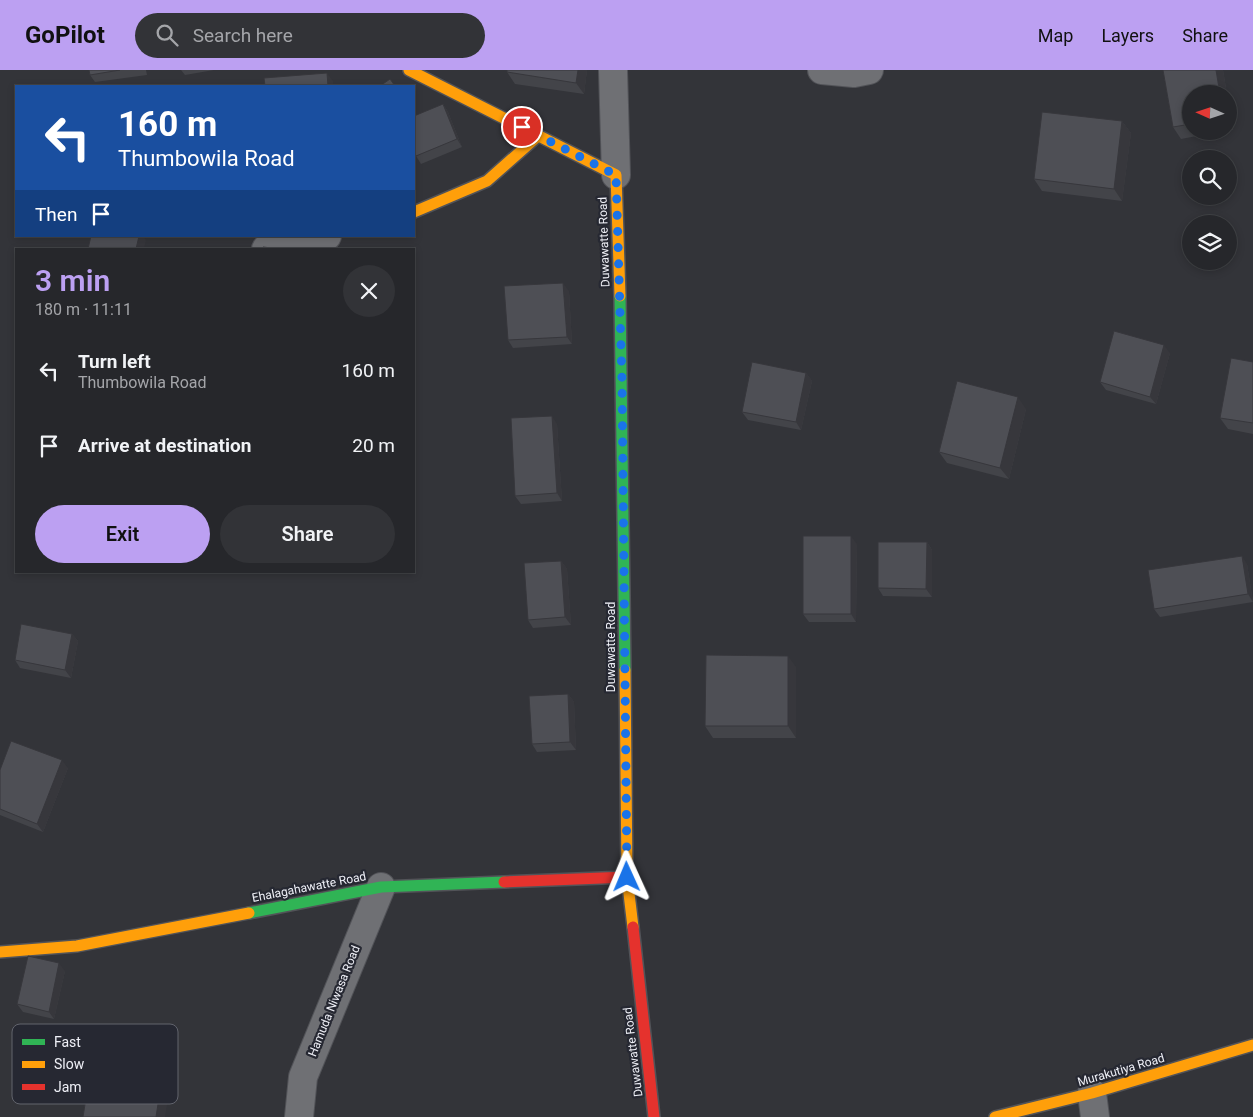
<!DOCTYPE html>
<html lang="en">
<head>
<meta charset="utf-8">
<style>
	body { margin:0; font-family:Roboto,sans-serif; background:#323337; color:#f1f3f6; height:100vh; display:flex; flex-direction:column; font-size:19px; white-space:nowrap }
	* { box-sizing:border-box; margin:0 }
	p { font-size:16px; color:#a4a5a9 }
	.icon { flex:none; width:28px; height:28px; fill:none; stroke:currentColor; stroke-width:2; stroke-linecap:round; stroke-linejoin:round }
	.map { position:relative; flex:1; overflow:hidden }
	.drawer { position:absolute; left:15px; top:178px; width:400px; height:325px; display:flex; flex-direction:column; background:#26272b; border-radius:0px; box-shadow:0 2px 8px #0003,0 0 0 1px #424447 }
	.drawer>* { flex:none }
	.banner { position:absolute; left:15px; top:15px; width:400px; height:152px; border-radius:0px; box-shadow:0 2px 8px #0003,0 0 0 1px #424447; background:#1a4fa0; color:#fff; overflow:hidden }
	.needle { width:32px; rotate:273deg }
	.buttons { position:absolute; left:1182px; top:15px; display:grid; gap:10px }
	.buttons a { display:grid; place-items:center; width:55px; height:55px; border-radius:50%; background:#26272b; box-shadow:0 2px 8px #0003,0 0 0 1px #424447; font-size:25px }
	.pin { position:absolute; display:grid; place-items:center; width:42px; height:42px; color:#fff; margin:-21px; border:2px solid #fff; border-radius:50%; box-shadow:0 1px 5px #0007 }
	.me { position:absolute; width:55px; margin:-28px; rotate:359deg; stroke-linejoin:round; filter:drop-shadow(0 0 4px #0008) }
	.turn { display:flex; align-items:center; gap:18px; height:105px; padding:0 20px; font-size:22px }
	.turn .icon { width:65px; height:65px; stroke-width:2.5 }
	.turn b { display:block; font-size:35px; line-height:42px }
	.then { display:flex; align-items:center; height:48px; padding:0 20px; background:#0003; gap:10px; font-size:19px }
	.round { display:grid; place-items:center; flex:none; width:52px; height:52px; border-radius:26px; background:#323337 }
	.overview { display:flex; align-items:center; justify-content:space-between; height:85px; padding:0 20px }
	h1 { font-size:30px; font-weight:600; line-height:38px; color:#bca0f2 }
	.cta { display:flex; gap:10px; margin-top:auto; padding:10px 20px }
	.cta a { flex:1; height:58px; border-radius:30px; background:#bca0f2; color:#111; font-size:20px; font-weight:600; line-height:58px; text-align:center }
	.cta a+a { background:#323337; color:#f1f3f6 }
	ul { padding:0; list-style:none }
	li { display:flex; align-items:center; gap:15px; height:75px; padding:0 20px }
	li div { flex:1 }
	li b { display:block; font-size:19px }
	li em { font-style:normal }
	header { display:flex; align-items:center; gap:30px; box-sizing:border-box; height:70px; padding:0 25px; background:#bca0f2; color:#111 }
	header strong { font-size:24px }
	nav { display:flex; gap:28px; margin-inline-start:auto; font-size:18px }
	.search { width:350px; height:45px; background:#323337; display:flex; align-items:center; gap:12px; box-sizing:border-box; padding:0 18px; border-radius:28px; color:#a4a5a9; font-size:19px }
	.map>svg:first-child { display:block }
</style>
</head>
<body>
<header>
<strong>GoPilot</strong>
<div class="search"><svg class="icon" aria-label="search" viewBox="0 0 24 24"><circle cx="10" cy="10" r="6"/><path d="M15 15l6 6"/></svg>Search here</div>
<nav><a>Map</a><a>Layers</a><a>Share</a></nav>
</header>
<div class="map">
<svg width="1253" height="1047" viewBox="0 0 1253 1047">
	<rect width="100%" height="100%" fill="#333439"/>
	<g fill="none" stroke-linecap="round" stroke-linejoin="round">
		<g stroke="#525358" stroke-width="30">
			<path id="street" d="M613,0L616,105
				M822,0L854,3L869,0
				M266,179L327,166
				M1092,1023L1095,1047
				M299,1047L303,1007L381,817"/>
		</g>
		<g stroke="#525358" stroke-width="14">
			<path id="fast" d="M620,226L625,600
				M249,843L381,817L504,812"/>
		</g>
		<g stroke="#525358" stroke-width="14">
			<path id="slow" d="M409,0L616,105L620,226
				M414,142L487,111L538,66
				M625,600L627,807L633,857
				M0,882L77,876L249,843
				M995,1047L1092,1023L1253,975"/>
		</g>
		<g stroke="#525358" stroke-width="14">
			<path id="jam" d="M504,812L627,807
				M633,857L654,1047"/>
		</g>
		<use href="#street" stroke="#6f7074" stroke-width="28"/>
		<use href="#fast" stroke="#30b455" stroke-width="11"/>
		<use href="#slow" stroke="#ff9f0a" stroke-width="11"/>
		<use href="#jam" stroke="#e5322d" stroke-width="11"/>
	</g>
	<path fill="#434449" d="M89,0H146L147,5L95,12L90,5Z
		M181,0H214L185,5Z
		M507,0H587L584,24L515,14L507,2Z
		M1163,0H1223L1227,24H1191V61H1223L1181,69L1173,57Z
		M443,34L448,42L462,77L421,94L416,86Z
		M1229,37L1233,60H1229Z
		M1122,51L1131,63L1122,131L1042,121L1034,109Z
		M569,221L572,274L513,278L508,270Z
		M1170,283L1156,334L1106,320L1100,312Z
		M1253,292V364L1228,359L1220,348Z
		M806,303L812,311L801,360L748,350L742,342Z
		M1026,339L1009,409L947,393L939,382Z
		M557,354L562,431L521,434L515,426Z
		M927,472L932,480V527L883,526L878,518Z
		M857,474L856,552H809L803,544Z
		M561,491L567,499L571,555L533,558L528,550Z
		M1247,494L1253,532L1160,547L1154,539Z
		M72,564L78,571L71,608L20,598L15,590Z
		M796,597V668H713L705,656Z
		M568,624L574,632L576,680L537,682L532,674Z
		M68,698L43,762L0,745V700Z
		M65,901L54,949L23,942L17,934Z"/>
	<path fill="#37373c" d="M578,0H587L584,24L576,13Z
		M1216,0H1223L1227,24H1220Z
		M327,3L333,11V16H328Z
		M443,34L448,42L462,77L457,69Z
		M1229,37L1233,60L1229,54Z
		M1122,51L1131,63L1122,131L1114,119Z
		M139,166H143L146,170L144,179H136Z
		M563,213L569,221L572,274L567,267Z
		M1164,275L1170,283L1156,334L1150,327Z
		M806,303L812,311L801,360L796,352Z
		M1018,327L1026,339L1009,409L1000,398Z
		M552,346L557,354L562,431L557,423Z
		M851,466L857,474L856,552L851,544Z
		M927,472L932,480V527L926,519Z
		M1242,486L1247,494L1253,532L1248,524Z
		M561,491L567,499L571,555L565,547Z
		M72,564L78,571L71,608L65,600Z
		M788,586L796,597V668L788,656Z
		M568,624L574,632L576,680L570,672Z
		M62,690L68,698L43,762L37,754Z
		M59,893L65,901L54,949L49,942Z
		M165,989L173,1000L165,1047H156Z"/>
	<path fill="#4e4f55" stroke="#37373c" d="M89,0H120L90,5Z
		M507,0H578L576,13L507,2Z
		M1163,0H1216L1220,24H1191V54L1173,57Z
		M327,3L328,16H265L264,8Z
		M390,9L395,16H380Z
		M443,34L457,69L416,86L414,81V46Z
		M1042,42L1122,51L1114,119L1034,109Z
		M91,166H139L136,179H88Z
		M263,177L280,179H263Z
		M563,213L567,267L508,270L504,216Z
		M1114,261L1164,275L1150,327L1100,312Z
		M1231,288L1253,292V353L1220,348Z
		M752,292L806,303L796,352L742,342Z
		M957,311L1018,327L1000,398L939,382Z
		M552,346L557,423L515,426L511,348Z
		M803,466H851V544H803Z
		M878,472H927L926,519L878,518Z
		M1242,486L1248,524L1154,539L1148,500Z
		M561,491L565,547L528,550L524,493Z
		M21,554L72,564L65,600L15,590Z
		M706,585L788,586V656H705Z
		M568,624L570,672L532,674L529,626Z
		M11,671L62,690L37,754L0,739V700Z
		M28,886L59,893L49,942L17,934Z
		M94,977L165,989L156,1047H83Z"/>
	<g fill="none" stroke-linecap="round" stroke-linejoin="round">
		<path stroke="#1a73e8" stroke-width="9" stroke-dasharray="0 16.2" d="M522,57L616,105L622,310L627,807"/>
	</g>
	<g text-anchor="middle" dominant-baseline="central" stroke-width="4.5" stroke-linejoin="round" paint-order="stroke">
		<g font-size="12" fill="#eff0f7" stroke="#262832">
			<text transform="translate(604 172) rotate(-92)">Duwawatte Road</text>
			<text transform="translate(611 577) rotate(-90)">Duwawatte Road</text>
			<text transform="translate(309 817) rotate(-11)">Ehalagahawatte Road</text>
			<text transform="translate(334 931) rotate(-68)">Hamuda Niwasa Road</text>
			<text transform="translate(633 982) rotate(-97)">Duwawatte Road</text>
			<text transform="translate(1121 1000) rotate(-16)">Murakutiya Road</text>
		</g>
	</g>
	<rect x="12" y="954" width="166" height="80" rx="8" fill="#262832" stroke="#62646d" stroke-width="1"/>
	<rect x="22" y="969" width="23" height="6" fill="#30b455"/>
	<rect x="22" y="991" width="23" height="7" fill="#ff9f0a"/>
	<rect x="22" y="1014" width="23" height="6" fill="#e5322d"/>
	<g font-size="14" fill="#eff0f7">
		<text x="54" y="977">Fast</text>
		<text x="54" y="999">Slow</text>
		<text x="54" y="1022">Jam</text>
	</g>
</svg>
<div class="buttons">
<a><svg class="needle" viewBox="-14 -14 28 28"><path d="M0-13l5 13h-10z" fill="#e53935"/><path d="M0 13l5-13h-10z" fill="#a4a5a9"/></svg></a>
<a><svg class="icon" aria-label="search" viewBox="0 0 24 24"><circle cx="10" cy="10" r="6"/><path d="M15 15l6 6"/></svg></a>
<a><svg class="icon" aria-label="layers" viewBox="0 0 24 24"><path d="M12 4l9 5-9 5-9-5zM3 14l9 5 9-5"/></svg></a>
</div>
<div class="pin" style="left:522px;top:57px;background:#d93025"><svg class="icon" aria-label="arrive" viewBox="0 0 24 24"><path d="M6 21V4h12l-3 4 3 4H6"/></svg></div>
<svg class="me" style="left:627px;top:807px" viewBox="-20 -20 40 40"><path d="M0-17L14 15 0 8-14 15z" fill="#1a73e8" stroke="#fff" stroke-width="4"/></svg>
<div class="banner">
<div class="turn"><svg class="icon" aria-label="left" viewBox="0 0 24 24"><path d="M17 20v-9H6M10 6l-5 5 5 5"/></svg><div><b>160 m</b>Thumbowila Road</div></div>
<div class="then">Then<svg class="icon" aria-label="arrive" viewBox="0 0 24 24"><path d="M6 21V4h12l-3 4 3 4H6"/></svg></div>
</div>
<section class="drawer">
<div class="overview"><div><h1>3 min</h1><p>180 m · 11:11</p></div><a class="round"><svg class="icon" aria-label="close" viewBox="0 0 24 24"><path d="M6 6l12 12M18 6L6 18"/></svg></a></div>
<ul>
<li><svg class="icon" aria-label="left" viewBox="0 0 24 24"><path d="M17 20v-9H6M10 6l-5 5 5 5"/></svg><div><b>Turn left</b><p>Thumbowila Road</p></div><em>160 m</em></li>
<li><svg class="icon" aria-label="arrive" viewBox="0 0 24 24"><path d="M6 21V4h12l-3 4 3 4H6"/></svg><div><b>Arrive at destination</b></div><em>20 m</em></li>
</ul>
<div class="cta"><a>Exit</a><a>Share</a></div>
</section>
</div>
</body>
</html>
